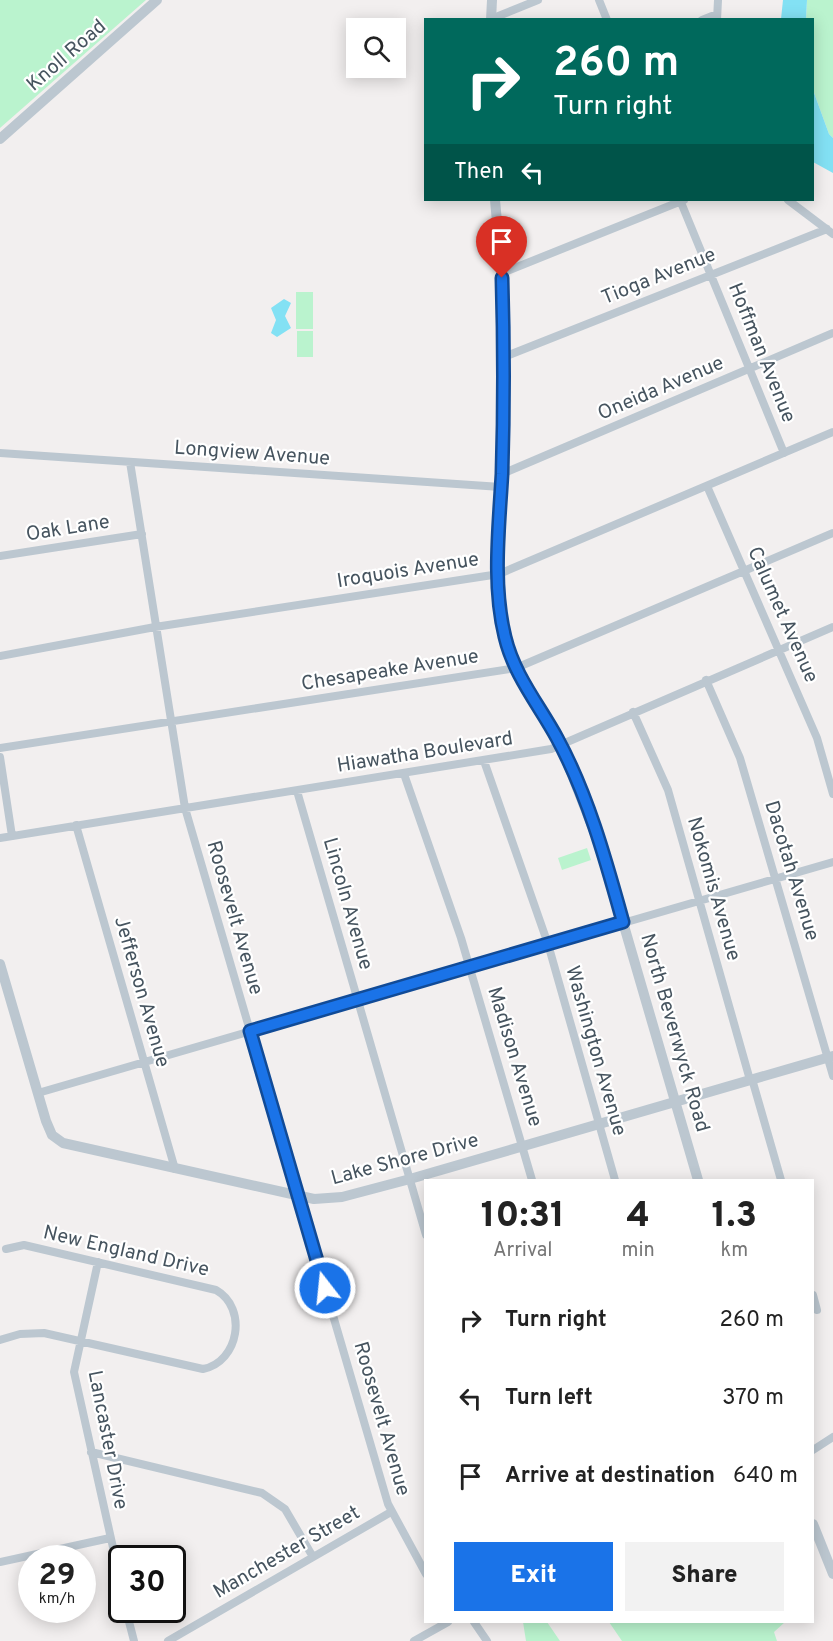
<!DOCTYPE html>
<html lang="en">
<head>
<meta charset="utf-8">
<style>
	body { margin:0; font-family:Overpass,sans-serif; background:#f2f2f2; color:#222; height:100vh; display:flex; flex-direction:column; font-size:22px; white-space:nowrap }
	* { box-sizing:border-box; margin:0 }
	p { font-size:20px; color:#767676 }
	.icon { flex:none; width:33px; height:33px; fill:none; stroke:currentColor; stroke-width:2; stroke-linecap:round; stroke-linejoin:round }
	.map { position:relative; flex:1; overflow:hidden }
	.details { position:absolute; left:424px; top:1179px; width:390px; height:444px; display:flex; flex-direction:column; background:#fff; border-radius:0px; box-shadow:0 3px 15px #0003 }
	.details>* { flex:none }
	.banner { position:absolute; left:424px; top:18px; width:390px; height:183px; border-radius:0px; box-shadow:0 3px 15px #0003; background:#00695c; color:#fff; overflow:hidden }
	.fabs { position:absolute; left:346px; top:18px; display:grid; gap:12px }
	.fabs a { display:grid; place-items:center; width:60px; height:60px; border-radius:0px; background:#fff; box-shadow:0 3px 15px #0003; font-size:30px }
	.speed { position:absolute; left:18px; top:1545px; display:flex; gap:12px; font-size:30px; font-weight:700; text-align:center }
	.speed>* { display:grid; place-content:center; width:78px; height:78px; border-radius:50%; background:#fff; box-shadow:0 3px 15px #0003; line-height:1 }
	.speed small { font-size:15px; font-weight:400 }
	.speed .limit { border:3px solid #111; border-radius:9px; background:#fff; color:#111 }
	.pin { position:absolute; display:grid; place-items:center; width:51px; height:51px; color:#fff; margin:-62px -26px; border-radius:50% 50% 50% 0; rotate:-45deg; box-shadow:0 0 6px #0007 }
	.pin .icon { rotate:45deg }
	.me { position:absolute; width:66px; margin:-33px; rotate:344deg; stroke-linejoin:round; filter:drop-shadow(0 0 4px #0008) }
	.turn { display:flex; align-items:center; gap:21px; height:126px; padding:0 30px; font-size:27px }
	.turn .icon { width:78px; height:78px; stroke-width:2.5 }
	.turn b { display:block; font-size:42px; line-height:51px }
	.then { display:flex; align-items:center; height:57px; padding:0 30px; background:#0003; gap:12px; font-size:22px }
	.eta { display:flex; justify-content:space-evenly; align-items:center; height:102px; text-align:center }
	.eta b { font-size:36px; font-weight:800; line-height:42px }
	.cta { display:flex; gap:12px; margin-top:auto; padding:12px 30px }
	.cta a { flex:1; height:69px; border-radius:0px; background:#1a73e8; color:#fff; font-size:24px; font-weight:800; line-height:69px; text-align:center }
	.cta a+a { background:#f2f2f2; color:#222 }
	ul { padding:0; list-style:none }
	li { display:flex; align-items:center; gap:18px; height:78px; padding:0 30px }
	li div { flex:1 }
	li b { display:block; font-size:22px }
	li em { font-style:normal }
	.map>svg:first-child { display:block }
</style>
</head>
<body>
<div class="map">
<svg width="833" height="1641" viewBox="0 0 833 1641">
	<rect width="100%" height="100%" fill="#f2efef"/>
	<path fill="#baf3ce" d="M0,0H146L0,128Z
		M807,0H833V138L829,134L813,90V20H806Z
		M296,292H313V329H296Z
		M297,331H313V357H297Z
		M587,848L591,860L562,870L558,858Z
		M523,1622H547L560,1641H526Z
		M609,1622H785L774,1632L777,1641H622Z"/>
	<path fill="#83e1f4" d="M783,0H807L806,19H781Z
		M813,90L829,134L833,138V173L813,162Z
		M284,299L291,303L285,316L291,328L277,337L271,333L276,320L271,308Z"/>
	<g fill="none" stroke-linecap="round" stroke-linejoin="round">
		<path stroke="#bcc7d0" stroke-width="8" d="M599,0L607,20
			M491,19L538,0
			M702,20L717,14
			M717,20L718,0
			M680,200L784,453
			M788,200L833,234
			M502,273L684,200
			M504,357L827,229
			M0,453L501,487
			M130,462L185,808L388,1504L426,1574
			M502,474L833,333
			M707,486L817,738L833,794
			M0,556L142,534
			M0,656L155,627L499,574L833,432
			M706,680L740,758L833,1076
			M633,712L668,790L750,1080
			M0,748L516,668L833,533
			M0,757L12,836
			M484,761L548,944L615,1180
			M404,774L461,938L532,1180
			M297,791L426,1235
			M76,825L175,1169
			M0,838L551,749L833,627
			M752,1079L781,1180
			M38,1093L833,862
			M98,1262L74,1372L122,1588
			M813,1295L817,1310
			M0,1340L20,1334L44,1333L203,1369C239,1362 248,1308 216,1290L24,1245L6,1249
			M813,1450L833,1437
			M91,1452L262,1493L285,1509L313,1557
			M0,1562L110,1538
			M126,1610L134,1641
			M474,1622L487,1641
			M168,1641L391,1512
			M414,1641L448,1622"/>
		<path stroke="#bcc7d0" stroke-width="10" d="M491,20L492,0
			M0,139L157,0
			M495,200L502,278L505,392L499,574L501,617L510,654L560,744L604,857L698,1180
			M0,964L46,1121L52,1135L63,1143L314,1199L342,1197L410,1179L833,1056
			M813,1524L833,1574"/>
	</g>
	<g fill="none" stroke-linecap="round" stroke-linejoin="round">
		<g stroke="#114b97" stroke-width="15">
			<path id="route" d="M325,1288L250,1031L623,922C606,861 588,795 557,738C539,705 514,675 505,637C492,585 499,527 502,474C504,409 504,344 502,278"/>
		</g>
		<use href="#route" stroke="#1a73e8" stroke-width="10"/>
	</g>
	<g text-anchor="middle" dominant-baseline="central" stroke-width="4.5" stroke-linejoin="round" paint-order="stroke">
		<g font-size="20" fill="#46545f" stroke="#fff">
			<text transform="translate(67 56) rotate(-41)">Knoll Road</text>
			<text transform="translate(659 277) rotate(-22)">Tioga Avenue</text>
			<text transform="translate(761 353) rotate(68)">Hoffman Avenue</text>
			<text transform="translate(661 389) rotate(-23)">Oneida Avenue</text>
			<text transform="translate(252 454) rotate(4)">Longview Avenue</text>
			<text transform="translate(68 529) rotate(-9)">Oak Lane</text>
			<text transform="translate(408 571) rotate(-9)">Iroquois Avenue</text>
			<text transform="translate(782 615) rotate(66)">Calumet Avenue</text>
			<text transform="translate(390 671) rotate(-9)">Chesapeake Avenue</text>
			<text transform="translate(425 753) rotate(-9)">Hiawatha Boulevard</text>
			<text transform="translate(791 871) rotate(73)">Dacotah Avenue</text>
			<text transform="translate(713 889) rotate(74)">Nokomis Avenue</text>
			<text transform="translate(347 904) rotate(74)">Lincoln Avenue</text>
			<text transform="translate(234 918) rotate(74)">Roosevelt Avenue</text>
			<text transform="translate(141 992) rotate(74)">Jefferson Avenue</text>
			<text transform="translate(674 1033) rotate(74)">North Beverwyck Road</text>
			<text transform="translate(595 1051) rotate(74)">Washington Avenue</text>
			<text transform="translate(514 1057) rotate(73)">Madison Avenue</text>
			<text transform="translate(405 1160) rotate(-15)">Lake Shore Drive</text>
			<text transform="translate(126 1252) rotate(13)">New England Drive</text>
			<text transform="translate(381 1419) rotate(74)">Roosevelt Avenue</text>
			<text transform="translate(107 1440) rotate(79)">Lancaster Drive</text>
			<text transform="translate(287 1553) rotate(-30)">Manchester Street</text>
		</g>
	</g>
</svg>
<div class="fabs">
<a><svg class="icon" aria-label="search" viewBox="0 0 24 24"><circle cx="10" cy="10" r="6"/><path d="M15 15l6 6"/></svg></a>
</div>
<div class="speed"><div>29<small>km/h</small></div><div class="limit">30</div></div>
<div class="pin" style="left:502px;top:278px;background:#d93025"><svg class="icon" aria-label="arrive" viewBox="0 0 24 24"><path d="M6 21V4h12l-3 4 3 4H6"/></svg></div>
<svg class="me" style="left:325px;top:1288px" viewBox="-20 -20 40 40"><circle r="17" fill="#1a73e8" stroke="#fff" stroke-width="3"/><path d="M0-11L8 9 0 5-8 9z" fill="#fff"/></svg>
<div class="banner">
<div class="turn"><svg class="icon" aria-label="right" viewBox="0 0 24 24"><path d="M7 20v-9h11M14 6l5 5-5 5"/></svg><div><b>260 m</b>Turn right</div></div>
<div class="then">Then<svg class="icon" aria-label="left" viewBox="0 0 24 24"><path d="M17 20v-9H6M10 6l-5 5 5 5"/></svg></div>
</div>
<section class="details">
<div class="eta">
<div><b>10:31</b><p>Arrival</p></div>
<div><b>4</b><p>min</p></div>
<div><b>1.3</b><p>km</p></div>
</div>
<ul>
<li><svg class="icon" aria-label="right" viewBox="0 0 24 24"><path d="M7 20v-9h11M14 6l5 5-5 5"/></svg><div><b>Turn right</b></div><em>260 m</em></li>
<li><svg class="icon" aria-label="left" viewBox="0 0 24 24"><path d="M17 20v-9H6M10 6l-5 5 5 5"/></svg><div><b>Turn left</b></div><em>370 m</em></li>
<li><svg class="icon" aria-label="arrive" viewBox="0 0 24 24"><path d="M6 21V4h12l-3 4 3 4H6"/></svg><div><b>Arrive at destination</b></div><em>640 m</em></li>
</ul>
<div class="cta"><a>Exit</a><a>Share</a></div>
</section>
</div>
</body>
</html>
